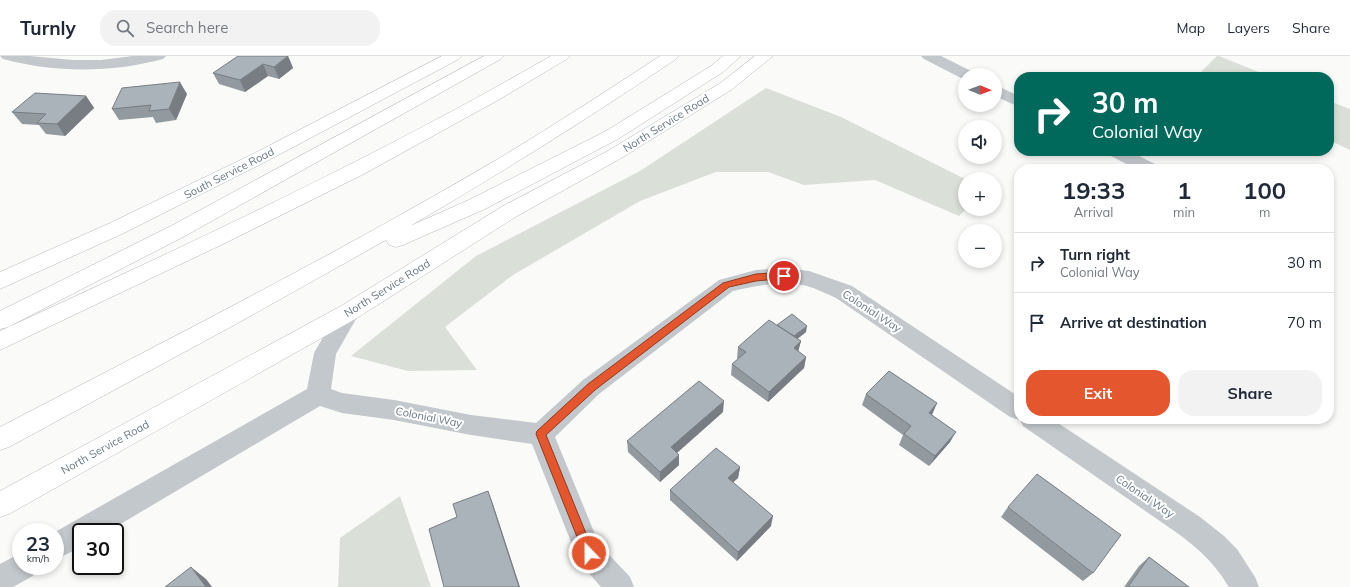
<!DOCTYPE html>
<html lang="en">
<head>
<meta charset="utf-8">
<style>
	body { margin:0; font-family:Mulish,sans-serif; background:#f2f2f3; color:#1f2937; height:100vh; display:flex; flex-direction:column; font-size:15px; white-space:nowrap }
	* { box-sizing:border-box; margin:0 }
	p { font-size:13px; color:#747a83 }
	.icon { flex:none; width:22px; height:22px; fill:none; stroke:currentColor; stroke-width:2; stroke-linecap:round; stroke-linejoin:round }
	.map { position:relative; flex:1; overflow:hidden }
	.side { position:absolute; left:1014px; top:108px; width:320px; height:260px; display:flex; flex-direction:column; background:#fff; border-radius:16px; box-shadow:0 2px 6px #0003 }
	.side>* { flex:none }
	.hud { position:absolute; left:1014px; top:16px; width:320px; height:84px; border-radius:16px; box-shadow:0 2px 6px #0003; background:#00695c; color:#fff; overflow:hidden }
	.needle { width:26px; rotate:91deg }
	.tools { position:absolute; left:958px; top:12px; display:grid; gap:8px }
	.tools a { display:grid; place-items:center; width:44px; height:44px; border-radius:50%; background:#fff; box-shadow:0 2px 6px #0003; font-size:20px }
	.speed { position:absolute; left:12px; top:467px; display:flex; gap:8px; font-size:20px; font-weight:700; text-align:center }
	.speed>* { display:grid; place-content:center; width:52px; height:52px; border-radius:50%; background:#fff; box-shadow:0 2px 6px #0003; line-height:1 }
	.speed small { font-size:10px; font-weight:400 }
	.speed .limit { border:2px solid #111; border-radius:6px; background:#fff; color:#111 }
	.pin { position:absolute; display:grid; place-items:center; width:34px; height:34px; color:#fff; margin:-17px; border:2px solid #fff; border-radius:50%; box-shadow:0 1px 4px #0007 }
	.me { position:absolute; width:44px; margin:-22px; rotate:338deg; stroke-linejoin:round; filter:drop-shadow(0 0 3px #0008) }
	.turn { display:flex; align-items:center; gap:14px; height:84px; padding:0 12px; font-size:18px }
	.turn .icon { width:52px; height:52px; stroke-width:2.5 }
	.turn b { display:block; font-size:28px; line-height:34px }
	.eta { display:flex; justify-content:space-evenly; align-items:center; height:68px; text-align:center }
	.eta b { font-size:24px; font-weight:700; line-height:28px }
	.cta { display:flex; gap:8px; margin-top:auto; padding:8px 12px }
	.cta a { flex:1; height:46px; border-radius:16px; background:#e4572e; color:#fff; font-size:16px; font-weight:700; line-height:46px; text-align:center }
	.cta a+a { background:#f2f2f3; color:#1f2937 }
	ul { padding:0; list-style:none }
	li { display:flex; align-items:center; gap:12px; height:60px; padding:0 12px; border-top:1px solid #e0e1e3 }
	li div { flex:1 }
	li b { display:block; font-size:15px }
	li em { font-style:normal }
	header { display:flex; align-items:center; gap:24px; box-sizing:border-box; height:56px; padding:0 20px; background:#fff; border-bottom:1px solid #e0e1e3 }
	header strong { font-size:19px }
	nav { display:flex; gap:22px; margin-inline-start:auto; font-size:14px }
	.search { width:280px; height:36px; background:#f2f2f3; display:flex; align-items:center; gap:10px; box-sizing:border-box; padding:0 14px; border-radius:16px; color:#747a83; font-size:15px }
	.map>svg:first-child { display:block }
</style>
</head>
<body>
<header>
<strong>Turnly</strong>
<div class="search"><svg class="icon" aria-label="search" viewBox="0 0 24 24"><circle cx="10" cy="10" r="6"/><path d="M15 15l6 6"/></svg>Search here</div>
<nav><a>Map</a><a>Layers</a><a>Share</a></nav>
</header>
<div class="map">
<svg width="1350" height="531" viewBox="0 0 1350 531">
	<rect width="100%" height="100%" fill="#fafaf8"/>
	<path fill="#dadfd7" d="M1217,0H1219L1271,21H1196Z
		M766,32L841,61L965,123V153H966L959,160L875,124L804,129L768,116H716L640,145L513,219L445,271L477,314L408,315L351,300L476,200L640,115Z
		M1329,45L1350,53V94L1329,84Z
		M400,440L431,531H338L340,482Z"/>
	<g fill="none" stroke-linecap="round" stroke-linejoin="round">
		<g stroke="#b5babe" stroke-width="1">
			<path id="primary" d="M442,0H462L459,3L267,105L122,178L0,233V216L108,168L255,97Z
				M755,0H773L731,34L618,104L517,160L357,262L9,458L0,461V435L341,250L503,150L606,96L719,28Z"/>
		</g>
		<g stroke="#b4b9bd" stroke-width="1">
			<path id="highway" d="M484,0H504L501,3L185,180L8,271L0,273V255L171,170Z
				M551,0H570L567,3L500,43L362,119L221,189L0,294V275C187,189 373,103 551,0Z
				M660,0H679L676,3C589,62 501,117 410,170L471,143L606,75L711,10L723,0H741L723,16L618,83L485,153L403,189L396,191L389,189L386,184L236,268L9,391L0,394V371C169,283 339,197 503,100C556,68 608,34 660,0Z"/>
		</g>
		<path fill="#c3c8cc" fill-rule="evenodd" d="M0,0H30L73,4H101L133,0H166L163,3C110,17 56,17 3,3Z
			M921,0H941L973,16L975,19H965V23L961,22L924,3Z
			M995,29L1019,40V51L995,40Z
			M1106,95H1129L1157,109L1160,113H1136L1109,99Z
			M784,212L809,215L852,230L1019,341V363H1052L1200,461L1224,480L1237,493L1255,521L1259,531H1229C1214,507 1202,496 1180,479L1023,370L1020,364L1010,361L836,242C827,238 817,233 807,230C783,224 756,230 733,235L599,338L555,381L599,488L630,521L634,531H601L579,506L532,388L471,379L394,364L342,357L320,350L107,476H81V491L55,504V476L307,333L314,297L341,250L349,248L357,250L360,256L336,298L331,333L342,337L394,344L471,359L536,367L583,324L719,224L756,214Z
			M21,497V510H37L33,520L13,531H0V508Z"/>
		<use href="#primary" fill="#fff" fill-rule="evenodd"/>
		<use href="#highway" fill="#fff" fill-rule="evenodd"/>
	</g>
	<path fill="#929a9f" d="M288,0L293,12L279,23L268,20L245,36L219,28L213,17Z
		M187,38L176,64L156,67L153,61L119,64L112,53Z
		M86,40L94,52L65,80L46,78L39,69L22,68L12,56Z
		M777,269L806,276L797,283L801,285L798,295L806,301L804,312L768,346L731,319L732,308L738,303L737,302L738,291Z
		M866,338L937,347L932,359L950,386L929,410L899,389L903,379L862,349Z
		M723,356L677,397L679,409L660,426L628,396L627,385Z
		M740,411L738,422L733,426L771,470L737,505L670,444V434Z
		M1008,451L1093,517L1083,525L1001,461Z
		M1149,501L1189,531H1124L1139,510Z"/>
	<path fill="#777d82" d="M288,0L293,12L279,23L274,11Z
		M263,8L268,20L245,36L240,24Z
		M180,26L187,38L176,64L169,53Z
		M86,40L94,52L65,80L57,68Z
		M807,270L806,276L790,289L791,283Z
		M801,285L798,296L794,292Z
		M806,301L804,312L768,346L769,336Z
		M724,345L723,356L671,402V391Z
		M937,347L932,358L924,368L929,357Z
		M956,376L950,386L929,410L935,400Z
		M679,399V409L660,426V416Z
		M740,411L738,422L727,432L728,422Z
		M488,435L493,448L520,531H519Z
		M773,460L771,470L737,505L738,496Z
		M191,511L206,523L212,531H206Z"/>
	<path fill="#aab3b9" stroke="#777d82" d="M238,0H288L274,11L263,8L240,24L213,17Z
		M180,26L169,53L149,55L151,49L112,53L122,32Z
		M35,37L86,40L57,68L37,67L46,58L12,56Z
		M792,258L807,270L794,280L777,269Z
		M769,264L801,285L794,292L806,301L769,336L732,308L746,296L738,291Z
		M889,315L937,347L929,357L956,376L935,400L904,378L911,370L866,338Z
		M699,325L724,345L671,391L679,399L660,416L627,385Z
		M716,392L740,411L728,422L773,460L738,496L670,434Z
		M1037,418L1121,479L1093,517L1008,451Z
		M488,435L519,531H444L429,473L457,461L453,448Z
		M1149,501L1189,531H1128Z
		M191,511L206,531H165Z"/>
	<path fill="#e4572e" stroke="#94391e" d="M784,216L788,220L787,222L756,225L729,231L595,334L546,379L594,497L593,501L589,503L585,501L536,378L537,375L588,328L723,227L756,218Z"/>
	<g text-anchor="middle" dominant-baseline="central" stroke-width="4" stroke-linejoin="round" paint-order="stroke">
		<g font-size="11" fill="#657683" stroke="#fff">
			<text transform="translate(666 67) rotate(-32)">North Service Road</text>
			<text transform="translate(229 117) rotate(-27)">South Service Road</text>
			<text transform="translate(387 232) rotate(-32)">North Service Road</text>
			<text transform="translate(872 255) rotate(33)">Colonial Way</text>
			<text transform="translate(429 361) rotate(11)">Colonial Way</text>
			<text transform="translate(105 391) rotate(-29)">North Service Road</text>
			<text transform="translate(1145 440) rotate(34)">Colonial Way</text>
		</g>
	</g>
</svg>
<div class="tools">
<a><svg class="needle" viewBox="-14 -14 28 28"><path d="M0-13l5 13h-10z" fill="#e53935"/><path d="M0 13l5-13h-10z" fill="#747a83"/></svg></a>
<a><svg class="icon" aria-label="sound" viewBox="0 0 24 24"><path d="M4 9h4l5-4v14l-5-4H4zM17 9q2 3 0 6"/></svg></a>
<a>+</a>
<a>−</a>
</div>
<div class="speed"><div>23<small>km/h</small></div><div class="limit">30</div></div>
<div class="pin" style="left:784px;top:220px;background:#d93025"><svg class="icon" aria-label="arrive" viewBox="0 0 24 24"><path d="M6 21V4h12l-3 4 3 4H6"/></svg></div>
<svg class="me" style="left:589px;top:497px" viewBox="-20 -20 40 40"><circle r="17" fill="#e4572e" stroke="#fff" stroke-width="3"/><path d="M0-11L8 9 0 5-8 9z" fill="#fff"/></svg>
<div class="hud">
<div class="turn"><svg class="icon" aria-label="right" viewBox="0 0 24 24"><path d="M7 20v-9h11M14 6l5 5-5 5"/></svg><div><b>30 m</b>Colonial Way</div></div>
</div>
<section class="side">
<div class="eta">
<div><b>19:33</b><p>Arrival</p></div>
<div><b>1</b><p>min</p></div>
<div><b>100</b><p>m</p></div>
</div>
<ul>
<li><svg class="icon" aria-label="right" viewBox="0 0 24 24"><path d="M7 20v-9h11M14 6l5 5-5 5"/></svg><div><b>Turn right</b><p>Colonial Way</p></div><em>30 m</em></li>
<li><svg class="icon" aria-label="arrive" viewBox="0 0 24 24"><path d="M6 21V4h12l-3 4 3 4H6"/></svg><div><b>Arrive at destination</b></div><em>70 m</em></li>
</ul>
<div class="cta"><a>Exit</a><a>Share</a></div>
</section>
</div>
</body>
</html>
